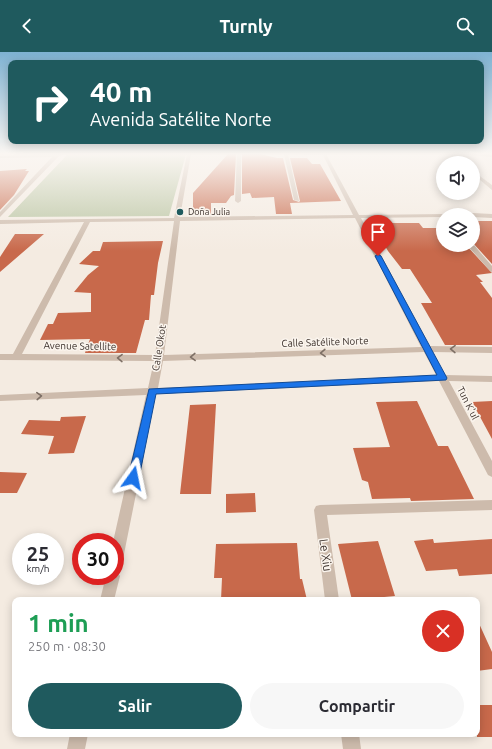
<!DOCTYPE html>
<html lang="es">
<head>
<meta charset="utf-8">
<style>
	body { margin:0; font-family:Ubuntu,sans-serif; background:#f7f7f7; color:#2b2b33; height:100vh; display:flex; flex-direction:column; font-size:15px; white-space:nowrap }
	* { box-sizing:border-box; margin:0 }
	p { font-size:13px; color:#7c7c81 }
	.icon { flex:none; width:22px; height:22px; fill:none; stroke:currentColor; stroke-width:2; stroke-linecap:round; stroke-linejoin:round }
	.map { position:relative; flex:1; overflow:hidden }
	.panel { position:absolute; left:12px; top:545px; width:468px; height:140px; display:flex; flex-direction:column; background:#fff; border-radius:8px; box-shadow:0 2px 10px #0003 }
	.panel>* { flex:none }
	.top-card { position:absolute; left:8px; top:8px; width:476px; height:84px; border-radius:8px; box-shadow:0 2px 10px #0003; background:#1f5a5e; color:#fff; overflow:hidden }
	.buttons { position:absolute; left:436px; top:104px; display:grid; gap:8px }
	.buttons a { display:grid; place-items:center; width:44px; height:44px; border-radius:50%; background:#fff; box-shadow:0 2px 10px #0003; font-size:20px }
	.speed { position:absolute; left:12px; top:481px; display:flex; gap:8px; font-size:20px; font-weight:700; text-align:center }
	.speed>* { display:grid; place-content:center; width:52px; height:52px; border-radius:50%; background:#fff; box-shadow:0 2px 10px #0003; line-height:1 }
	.speed small { font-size:10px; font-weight:400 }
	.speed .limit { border:6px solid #d22; background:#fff; color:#111 }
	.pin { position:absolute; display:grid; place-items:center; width:34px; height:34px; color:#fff; margin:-41px -17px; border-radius:50% 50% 50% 0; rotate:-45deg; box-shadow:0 0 4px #0007 }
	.pin .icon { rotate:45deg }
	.me { position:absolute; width:44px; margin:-22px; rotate:12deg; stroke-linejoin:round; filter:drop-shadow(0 0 3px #0008) }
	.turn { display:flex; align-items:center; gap:14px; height:84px; padding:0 16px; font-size:18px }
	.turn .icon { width:52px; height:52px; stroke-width:2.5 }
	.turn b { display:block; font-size:28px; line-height:34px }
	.round { display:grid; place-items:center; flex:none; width:42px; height:42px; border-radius:21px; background:#f7f7f7 }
	.overview { display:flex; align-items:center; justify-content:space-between; height:68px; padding:0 16px }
	h1 { font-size:24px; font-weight:700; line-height:30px; color:#1e9e55 }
	.cta { display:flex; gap:8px; margin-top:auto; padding:8px 16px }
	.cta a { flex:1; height:46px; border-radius:24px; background:#1f5a5e; color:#fff; font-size:16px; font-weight:700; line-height:46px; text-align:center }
	.cta a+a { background:#f7f7f7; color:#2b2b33 }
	header { display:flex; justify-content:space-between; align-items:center; height:52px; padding:0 16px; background:#1f5a5e; color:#fff; font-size:18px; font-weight:700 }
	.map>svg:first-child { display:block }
</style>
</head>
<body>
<header><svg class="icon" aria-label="back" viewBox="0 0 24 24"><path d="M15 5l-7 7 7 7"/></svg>Turnly<svg class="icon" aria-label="search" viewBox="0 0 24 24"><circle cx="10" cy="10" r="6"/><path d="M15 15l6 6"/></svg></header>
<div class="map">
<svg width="492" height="697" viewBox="0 0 492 697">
	<rect width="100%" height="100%" fill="#f4ebe1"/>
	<path fill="#b8c4a0" d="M186,102L169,164L8,165L67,103Z"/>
	<path fill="#c8694b" d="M228,102H236L234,143L231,144L226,151H211V163H193V141Z
		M242,102H260L277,106H283L293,148L299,150L300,149L290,106H307L312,112H320L341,149L290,151L292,162H276L274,145L252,146L250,141L242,142Z
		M27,117L25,119H29L14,143L0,158V119Z
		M473,169H492V212L473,191Z
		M385,171H419L423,176H443V193H466L492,221L476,223L483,230H480L492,246V293H445L421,251H432L410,217H402L388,199L373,173Z
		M15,182H44L0,220V205Z
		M163,189L158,211L154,243H151L149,268H145L136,301H85L90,287L40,288L48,272H53L58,261L91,260V241L74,240L88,223L99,214L79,212L93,199H100L103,190Z
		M417,349L438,394H448L474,447L411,449L410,446L372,447L368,430L362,428L353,396L390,395L376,350Z
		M492,349V387L472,350Z
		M216,352L211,442H180L190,353Z
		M86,364L74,401L48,402L54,384L21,382L29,368L60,369L61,365Z
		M0,420L27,421L17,441H0Z
		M255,441L256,460L226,461V442Z
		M433,487L434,491L492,487V522L459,524L457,517L426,519L414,489Z
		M378,489L395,544L352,548L338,492Z
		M297,491L300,527H302L307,548H221L222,526H214L216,492Z
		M477,567L492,600V617L477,619Z
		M477,653H492V685H477Z"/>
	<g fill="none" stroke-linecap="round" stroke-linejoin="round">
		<path fill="#cdbbac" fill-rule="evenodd" d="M64,102L58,105L0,165V160L52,105L0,106V104Z
			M187,102H191L180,165L353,163L323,103H306L304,102H326L359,163L445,162L446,163H443V165L361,166L430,294L492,295V301L433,300L445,323L492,324V330L449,329L492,409V425L488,423L439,329L156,342L122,512L120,517L116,518L120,524L114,548H100L106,524H115V490H113L146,343L0,349V343L148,336L154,309L0,308V302H13L84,170L0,172V168L174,166ZM355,166L421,295L164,303L180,169ZM174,169L155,303L22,302L90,170ZM424,300L436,323L158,336L163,309Z
			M237,102H241V149L238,151L235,149Z
			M284,102H288L299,149L294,148Z
			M450,102H454L464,111H459Z
			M468,102L492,103V105L470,103Z
			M473,119L492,133V138L473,122Z
			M473,161L492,162V166L473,165V163H470Z
			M473,192L492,214V220L490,219L467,193Z
			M492,448V458L327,463L339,548H325L314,458L316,454L320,453Z
			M70,682H88L85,697H67Z
			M341,682H359L361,697H343Z"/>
	</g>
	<defs><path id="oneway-chevron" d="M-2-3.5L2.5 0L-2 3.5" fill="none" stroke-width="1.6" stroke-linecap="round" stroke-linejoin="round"/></defs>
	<g stroke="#7d6f65">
		<use href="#oneway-chevron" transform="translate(453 297) rotate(-179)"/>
		<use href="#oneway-chevron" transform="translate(323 301) rotate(178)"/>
		<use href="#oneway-chevron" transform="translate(193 305) rotate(178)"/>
		<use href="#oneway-chevron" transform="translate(120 306) rotate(-179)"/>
		<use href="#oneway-chevron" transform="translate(39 344) rotate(-3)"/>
	</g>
	<linearGradient id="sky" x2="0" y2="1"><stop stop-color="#7eb2d2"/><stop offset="0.51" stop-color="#faf6f2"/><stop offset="1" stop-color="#faf6f2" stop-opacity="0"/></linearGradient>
	<rect width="492" height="199" fill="url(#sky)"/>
	<path fill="#1a73e8" stroke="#114b97" d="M378,202L381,204L447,326L446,328L156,342L139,426L137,430L133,431L129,430L128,426L149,337L437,323L375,204Z"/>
	<circle fill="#1f5a5e" stroke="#fbf5ee" stroke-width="1.5" cx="180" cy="160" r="4"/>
	<g text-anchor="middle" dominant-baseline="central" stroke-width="3" stroke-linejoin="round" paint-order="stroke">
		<g font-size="9" fill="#3b302b" stroke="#fbf5ee" text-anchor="start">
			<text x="188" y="160">Doña Julia</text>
		</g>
		<g font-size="10" fill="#3b302b" stroke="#fbf5ee">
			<text transform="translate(325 290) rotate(-2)">Calle Satélite Norte</text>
			<text transform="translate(80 294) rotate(1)">Avenue Satellite</text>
			<text transform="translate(159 296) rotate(-81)">Calle Okot</text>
			<text transform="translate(468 351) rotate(63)">Tun K'ul</text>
		</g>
		<g font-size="12" fill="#3b302b" stroke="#fbf5ee">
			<text transform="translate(326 503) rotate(82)">Le Xiu</text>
		</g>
	</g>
</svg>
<div class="buttons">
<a><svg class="icon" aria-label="sound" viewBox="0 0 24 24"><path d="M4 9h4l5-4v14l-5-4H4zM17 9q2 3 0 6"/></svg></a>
<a><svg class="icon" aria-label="layers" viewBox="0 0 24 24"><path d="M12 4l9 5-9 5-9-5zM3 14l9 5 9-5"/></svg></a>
</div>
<div class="speed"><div>25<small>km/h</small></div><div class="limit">30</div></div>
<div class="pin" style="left:378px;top:204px;background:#d93025"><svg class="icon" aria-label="arrive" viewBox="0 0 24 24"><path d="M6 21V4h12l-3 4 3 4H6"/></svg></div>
<svg class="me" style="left:133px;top:426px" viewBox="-20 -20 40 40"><path d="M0-17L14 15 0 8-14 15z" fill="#1a73e8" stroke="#fff" stroke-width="4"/></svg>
<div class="top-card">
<div class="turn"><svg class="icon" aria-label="right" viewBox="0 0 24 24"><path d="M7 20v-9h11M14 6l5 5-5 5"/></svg><div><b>40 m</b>Avenida Satélite Norte</div></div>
</div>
<section class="panel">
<div class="overview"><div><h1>1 min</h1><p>250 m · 08:30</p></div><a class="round" style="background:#d93025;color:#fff"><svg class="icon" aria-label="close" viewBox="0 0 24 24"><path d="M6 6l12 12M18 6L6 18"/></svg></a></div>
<div class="cta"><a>Salir</a><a>Compartir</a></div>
</section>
</div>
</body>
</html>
